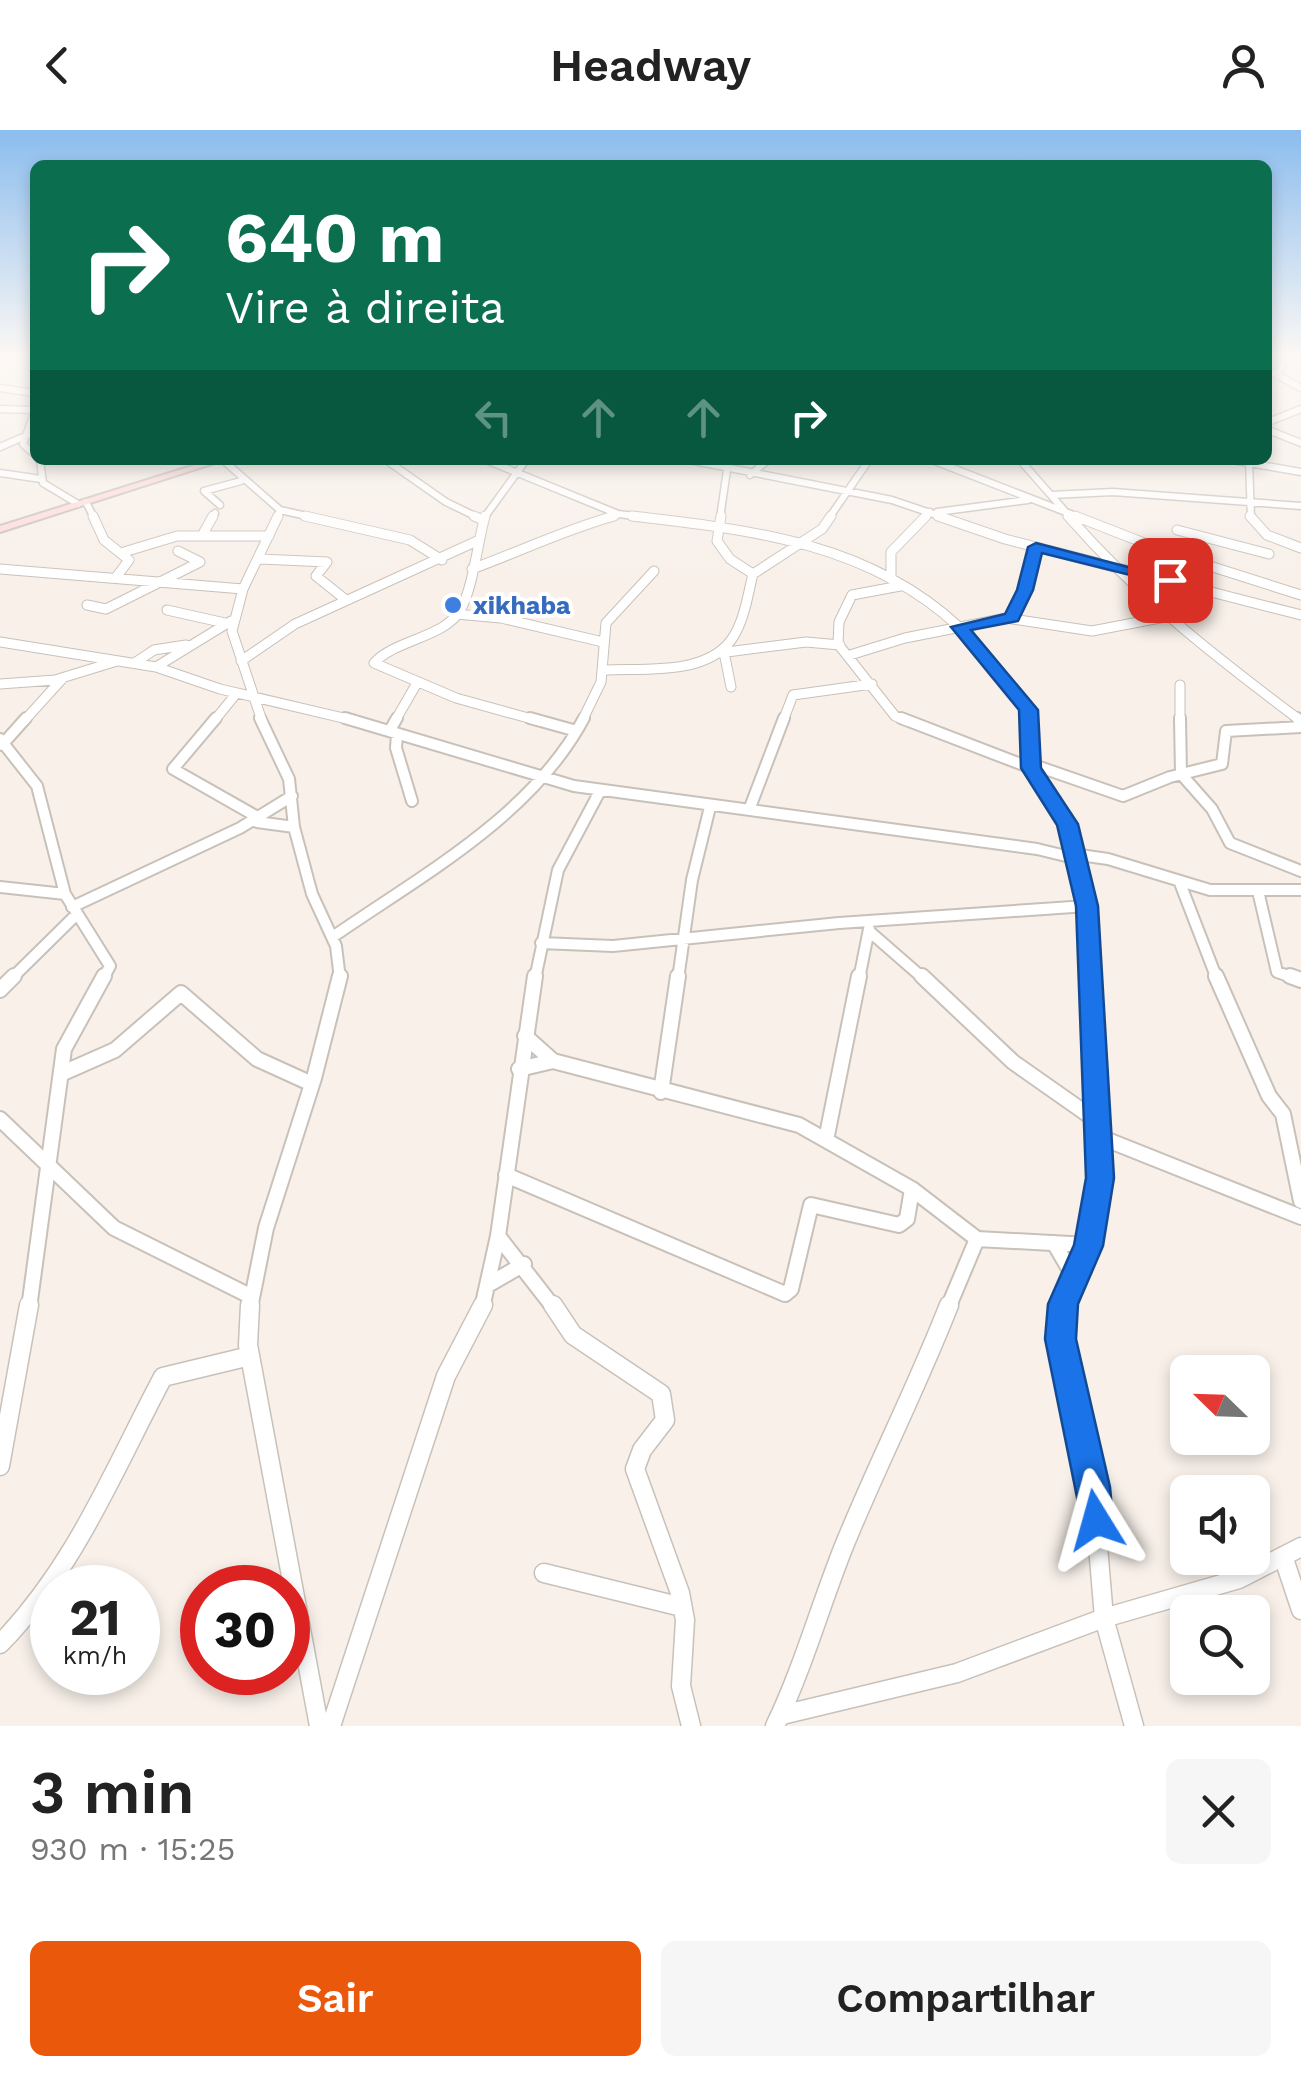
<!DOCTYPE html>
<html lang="pt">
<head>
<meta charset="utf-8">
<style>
	body { margin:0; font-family:"Work Sans",sans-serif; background:#f6f6f6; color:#222; height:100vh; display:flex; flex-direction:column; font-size:38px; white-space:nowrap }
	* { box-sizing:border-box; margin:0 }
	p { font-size:32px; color:#767676 }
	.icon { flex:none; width:55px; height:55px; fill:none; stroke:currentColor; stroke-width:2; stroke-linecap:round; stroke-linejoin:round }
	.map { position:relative; height:1596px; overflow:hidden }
	.drawer { display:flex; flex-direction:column; background:#fff; flex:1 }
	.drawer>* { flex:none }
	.banner { position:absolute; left:30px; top:30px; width:1242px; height:305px; border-radius:15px; box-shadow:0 5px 15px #0003; background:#0b6e4f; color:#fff; overflow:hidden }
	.needle { width:65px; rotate:293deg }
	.buttons { position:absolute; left:1170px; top:1225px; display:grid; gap:20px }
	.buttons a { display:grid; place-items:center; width:100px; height:100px; border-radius:15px; background:#fff; box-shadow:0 5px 15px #0003; font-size:50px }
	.speed { position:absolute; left:30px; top:1435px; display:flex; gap:20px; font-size:50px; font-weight:700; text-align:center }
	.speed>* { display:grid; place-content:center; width:130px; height:130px; border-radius:50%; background:#fff; box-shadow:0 5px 15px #0003; line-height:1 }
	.speed small { font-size:25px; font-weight:400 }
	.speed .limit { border:15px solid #d22; background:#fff; color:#111 }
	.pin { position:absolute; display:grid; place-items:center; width:85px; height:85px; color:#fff; margin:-42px; border-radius:20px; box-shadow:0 5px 15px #0006 }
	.me { position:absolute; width:110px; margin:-55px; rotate:352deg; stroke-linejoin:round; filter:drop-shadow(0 0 8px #0008) }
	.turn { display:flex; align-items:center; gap:35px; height:210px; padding:0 30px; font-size:45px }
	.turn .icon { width:130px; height:130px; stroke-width:2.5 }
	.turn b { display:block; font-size:70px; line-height:85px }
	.lanes { display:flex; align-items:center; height:95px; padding:0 30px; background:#0003; justify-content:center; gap:50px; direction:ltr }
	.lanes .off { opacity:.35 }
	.round { display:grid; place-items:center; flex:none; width:105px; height:105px; border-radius:15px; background:#f6f6f6 }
	.overview { display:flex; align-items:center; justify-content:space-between; height:170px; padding:0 30px }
	h1 { font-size:60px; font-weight:600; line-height:75px }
	.button { display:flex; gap:20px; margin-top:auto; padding:20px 30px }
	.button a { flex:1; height:115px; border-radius:15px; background:#ea580c; color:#fff; font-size:40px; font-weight:600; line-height:115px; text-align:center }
	.button a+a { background:#f6f6f6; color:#222 }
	header { display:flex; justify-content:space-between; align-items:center; height:130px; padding:0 30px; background:#fff; font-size:45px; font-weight:600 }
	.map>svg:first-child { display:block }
</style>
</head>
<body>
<header><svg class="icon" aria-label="back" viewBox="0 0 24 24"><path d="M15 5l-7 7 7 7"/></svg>Headway<svg class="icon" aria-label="person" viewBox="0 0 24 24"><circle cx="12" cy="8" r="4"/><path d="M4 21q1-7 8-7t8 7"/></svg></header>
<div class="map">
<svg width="1301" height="1596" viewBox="0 0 1301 1596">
	<rect width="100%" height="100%" fill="#f8f0e9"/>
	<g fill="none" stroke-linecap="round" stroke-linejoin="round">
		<g stroke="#c8c1ba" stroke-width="9">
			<path id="street-far4" d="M27,228L35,229
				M1268,240L1301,258
				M1277,246L1286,228
				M0,258L34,263
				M0,279L35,280
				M35,281L23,314L35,325
				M1268,292L1301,279
				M1268,300L1301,313
				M0,317L28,305
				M40,330L43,353L78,374
				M223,330L280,380L277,388
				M386,330L446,372L479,388
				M486,330L618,384L653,388
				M689,330L892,370L945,388
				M932,330L1081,388
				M1020,330L1071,388
				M1232,330L1301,342
				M1249,330L1251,388
				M0,343L41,349
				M750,345L768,330
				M1051,365L1113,362L1301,376
				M86,372L94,388
				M220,375L204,361L241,351
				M280,380L316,388
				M937,382L1028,370
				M212,388L215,383
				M484,388L526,330
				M606,388L617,385
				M720,388L727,340
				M829,388L869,330
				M924,388L930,382"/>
		</g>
		<g stroke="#c8c1ba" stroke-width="11">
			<path id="street-far3" d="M93,386L104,410L129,430L117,446
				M305,386L410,410L442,430
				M474,386L483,390
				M485,386C478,411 473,457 461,479C445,508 396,509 374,533L456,568L539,591
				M632,386C750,400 868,412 959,497C985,521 1006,552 1029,579V591
				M721,386L717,411L730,429L753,444
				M938,386L1005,409L1301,485
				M1068,386C1141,469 1213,525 1301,591
				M1075,386L1175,425L1301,465
				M1250,386L1267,405L1301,418
				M1177,400L1269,424
				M204,402L213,386
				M124,422L177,406H269
				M260,429L327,432L316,446L346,470
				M0,439L243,459
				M472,439C521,421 564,400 614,386
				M891,449V422L926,386
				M900,456L852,465L839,492L838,514L895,586L907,591
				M87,475L106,479L200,432L178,421
				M167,480L225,493
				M456,484L501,488L603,512
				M1012,488L1025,461L1035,417
				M0,512L156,537L220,559L356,591
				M724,522L731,557
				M719,523L806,512L840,515
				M850,525L905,508L1006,488L1092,501L1165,487
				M241,531L295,494L477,411
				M136,532L154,520L186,515
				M156,537L231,491
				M606,540C647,538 712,546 735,504C745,486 748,464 753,444L822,399L831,386
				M0,554L55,550L117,531
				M1180,555V591
				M24,591L63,548
				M214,591L236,564
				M262,591L232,501L243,459L278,386
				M395,591L417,553
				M582,591L601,552L606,493L654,441
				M783,591L793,565L872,554"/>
		</g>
		<g stroke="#c8c1ba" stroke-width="14">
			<path id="street-far2" d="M216,588L173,639L261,689
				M260,588L289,649L294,697
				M345,588L574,656L1037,719L1074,728
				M530,588L573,600
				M901,588L1031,638
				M1029,588L1031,638L1067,695L1087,776L1090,849
				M1180,588L1181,644L1212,679L1230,713L1301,741
				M1297,588L1301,591
				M390,600L397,588
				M397,604L396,618L412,671
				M0,609L37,656L65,764L110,836L103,849
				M2,615L26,588
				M1031,634L1123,666L1170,647L1222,634L1226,601L1301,597
				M749,680L784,588
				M257,692L294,697L312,764L336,816L340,849
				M1073,724L1108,729L1210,760H1301
				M1180,753L1217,849
				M0,757L65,764
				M1258,761L1277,842L1297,849
				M72,777L240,698L292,666
				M869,801L924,849
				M334,806C422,745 532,686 584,588
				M541,813L613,816L839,793L1087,776
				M11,849L77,784
				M535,849L558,740L600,661
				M678,849L692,750L710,677
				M859,849L869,799"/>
		</g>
		<g stroke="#c8c1ba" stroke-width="18">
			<path id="street-far1" d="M922,846L1013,932L1097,991
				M1216,846L1269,966L1283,984L1301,1071
				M1290,846L1301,850
				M0,860L14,846
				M525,906L553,931L799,995L912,1059L977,1109
				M519,939L553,931
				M63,943L115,920L181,863L257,929L312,954
				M661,962L678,846
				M0,989L114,1098L248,1165
				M1100,1007L1301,1087
				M826,1010L859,846
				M506,1045L785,1164L791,1159L811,1075L899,1095L907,1089L912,1059
				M498,1106L554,1178
				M1054,1113L1074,1147
				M488,1155L524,1134
				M29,1178L64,919L104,846
				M250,1178L266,1098L314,948L340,846
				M482,1178L498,1106L535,846
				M948,1178L977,1109L1088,1115
				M1063,1178L1088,1115L1100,1048L1090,846"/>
		</g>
		<g stroke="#c8c1ba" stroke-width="21">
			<path id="street" d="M250,1175L248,1215L319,1596
				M553,1175L573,1205L661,1264L665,1290L642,1320L635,1339L680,1463L685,1490L681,1556L691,1596
				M1063,1175L1061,1209L1093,1357L1104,1488L1134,1596
				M0,1336L29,1175
				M1283,1426L1301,1480
				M544,1443L682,1477
				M0,1514C76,1436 113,1341 163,1247L250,1226
				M782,1585L957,1543L1104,1488L1239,1449L1301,1417
				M331,1596L446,1246L483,1175
				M775,1596C803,1538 820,1476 844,1416C877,1335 917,1257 949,1175"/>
		</g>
		<g stroke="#c8c1ba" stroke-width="4">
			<path id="secondary" d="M211,330H224L0,402V396Z"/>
		</g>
		<use href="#street-far4" stroke="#fff" stroke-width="6"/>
		<use href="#street-far3" stroke="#fff" stroke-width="9"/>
		<use href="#street-far2" stroke="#fff" stroke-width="10"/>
		<use href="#street-far1" stroke="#fff" stroke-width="14"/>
		<use href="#street" stroke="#fff" stroke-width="18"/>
		<use href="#secondary" fill="#fedbdb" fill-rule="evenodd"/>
	</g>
	<linearGradient id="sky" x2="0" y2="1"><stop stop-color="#8bbdee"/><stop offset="0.5" stop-color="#fcf8f5"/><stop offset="1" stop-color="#fcf8f5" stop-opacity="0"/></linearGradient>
	<rect width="1301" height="452" fill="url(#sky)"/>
	<path fill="#1a73e8" stroke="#114b97" stroke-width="2.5" d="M1036,413L1178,450L1170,455L1042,423L1033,460L1018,491L971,500L1038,580L1041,638L1078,694L1098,776L1114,1048L1103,1116L1078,1174L1076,1209L1110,1357L1113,1390L1108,1402L1096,1407L1084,1402L1045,1209L1048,1174L1074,1115L1086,1048L1076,776L1057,695L1021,638L1019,580L951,497L1005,484L1017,460L1028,417Z"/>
	<circle fill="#3f7fe0" stroke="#fff" stroke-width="4" cx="453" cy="475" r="10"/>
	<g text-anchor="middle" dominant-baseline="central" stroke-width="8" stroke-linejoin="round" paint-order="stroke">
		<g font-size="25" font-weight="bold" fill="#366cbe" stroke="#fff" text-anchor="start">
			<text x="473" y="475">xikhaba</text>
		</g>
	</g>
</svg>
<div class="buttons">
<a><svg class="needle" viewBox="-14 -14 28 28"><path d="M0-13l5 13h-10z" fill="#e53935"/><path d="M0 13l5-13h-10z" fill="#767676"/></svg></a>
<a><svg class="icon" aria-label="sound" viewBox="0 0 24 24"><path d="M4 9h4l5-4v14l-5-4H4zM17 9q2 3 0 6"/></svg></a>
<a><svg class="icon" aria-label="search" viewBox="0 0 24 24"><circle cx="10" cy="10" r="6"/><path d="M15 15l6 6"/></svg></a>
</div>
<div class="speed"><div>21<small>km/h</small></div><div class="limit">30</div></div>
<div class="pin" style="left:1170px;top:450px;background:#d93025"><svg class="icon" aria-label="arrive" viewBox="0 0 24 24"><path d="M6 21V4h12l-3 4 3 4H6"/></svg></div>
<svg class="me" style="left:1096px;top:1390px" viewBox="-20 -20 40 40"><path d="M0-17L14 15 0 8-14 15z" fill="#1a73e8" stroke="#fff" stroke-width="4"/></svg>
<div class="banner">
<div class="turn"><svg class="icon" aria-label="right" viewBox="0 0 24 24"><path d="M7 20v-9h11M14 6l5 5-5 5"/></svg><div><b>640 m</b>Vire à direita</div></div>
<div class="lanes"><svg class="icon off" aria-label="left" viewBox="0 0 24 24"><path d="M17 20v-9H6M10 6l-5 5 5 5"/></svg><svg class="icon off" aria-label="ahead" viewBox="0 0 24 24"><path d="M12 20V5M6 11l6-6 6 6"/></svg><svg class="icon off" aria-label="ahead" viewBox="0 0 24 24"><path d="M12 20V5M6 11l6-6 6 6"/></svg><svg class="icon" aria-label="right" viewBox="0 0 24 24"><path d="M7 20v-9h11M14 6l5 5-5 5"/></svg></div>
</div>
</div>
<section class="drawer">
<div class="overview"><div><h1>3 min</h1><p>930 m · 15:25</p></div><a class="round"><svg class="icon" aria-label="close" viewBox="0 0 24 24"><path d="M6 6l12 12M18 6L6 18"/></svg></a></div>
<div class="button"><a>Sair</a><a>Compartilhar</a></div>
</section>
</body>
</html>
